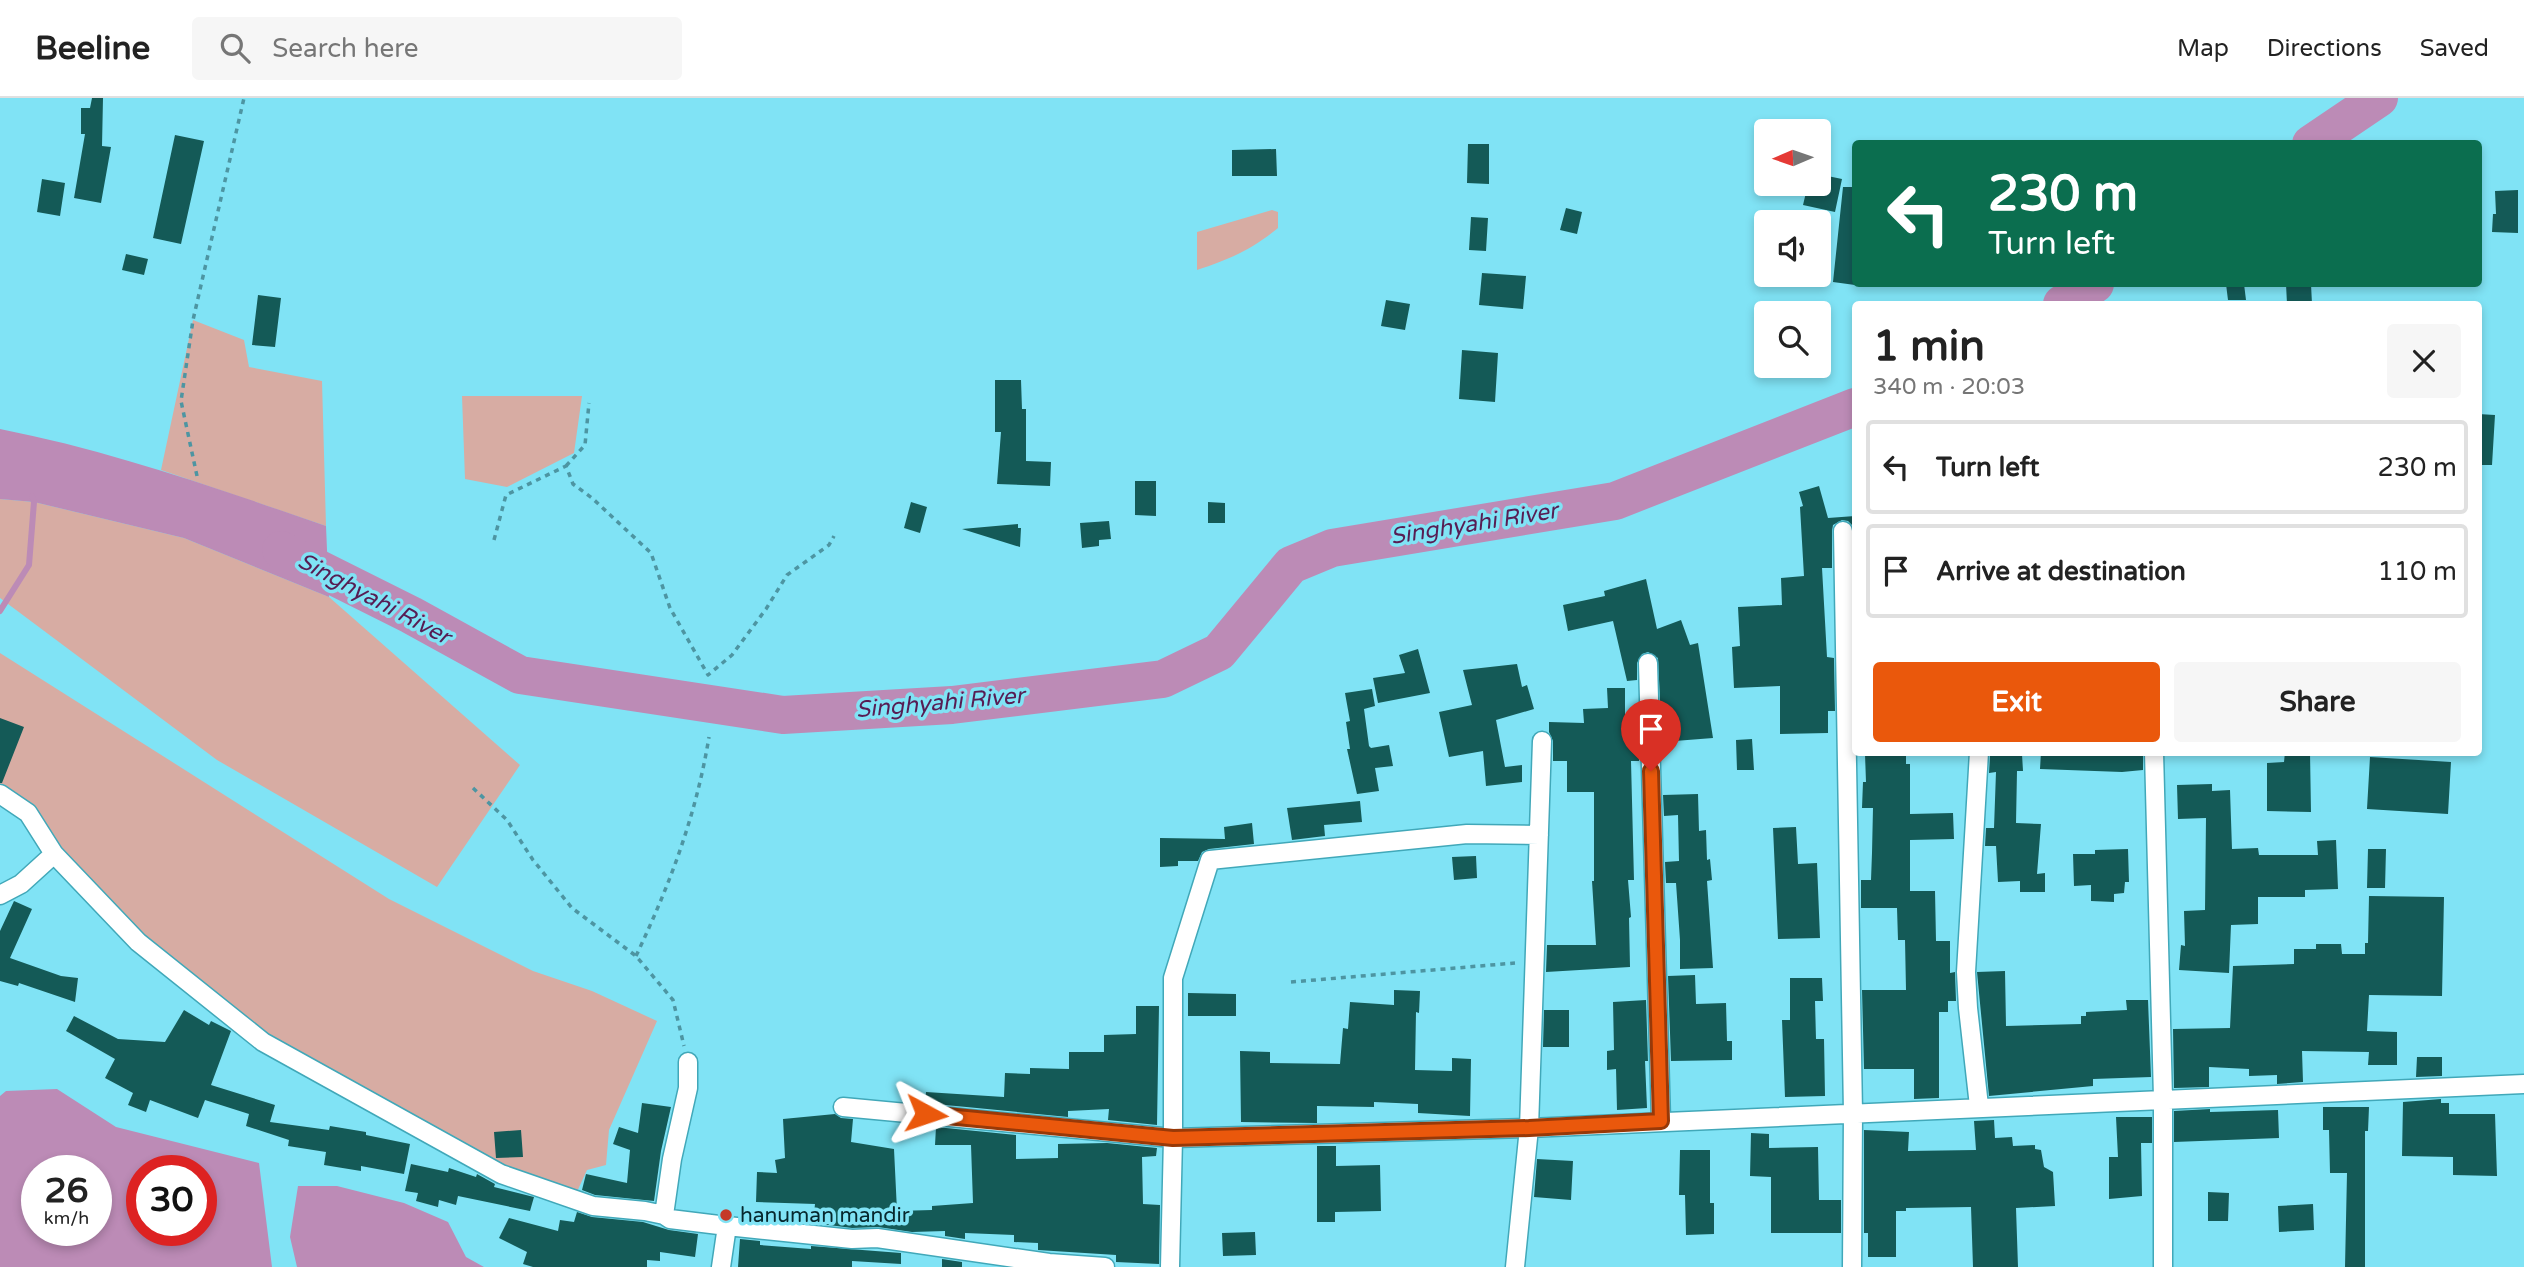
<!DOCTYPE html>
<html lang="en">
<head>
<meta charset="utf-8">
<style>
	body { margin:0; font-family:"Varela Round",sans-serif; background:#f6f6f6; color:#222; height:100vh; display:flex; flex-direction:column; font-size:26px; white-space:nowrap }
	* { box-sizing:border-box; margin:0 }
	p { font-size:23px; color:#767676 }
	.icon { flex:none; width:38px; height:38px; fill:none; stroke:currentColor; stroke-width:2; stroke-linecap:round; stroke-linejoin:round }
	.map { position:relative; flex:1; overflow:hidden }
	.sheet { position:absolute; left:1852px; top:203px; width:630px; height:455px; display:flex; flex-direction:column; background:#fff; border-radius:7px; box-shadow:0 4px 10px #0003 }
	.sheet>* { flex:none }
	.top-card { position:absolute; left:1852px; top:42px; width:630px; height:147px; border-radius:7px; box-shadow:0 4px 10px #0003; background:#0b6e4f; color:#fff; overflow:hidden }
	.needle { width:46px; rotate:268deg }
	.controls { position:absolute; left:1754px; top:21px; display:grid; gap:14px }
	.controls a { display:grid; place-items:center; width:77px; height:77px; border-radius:7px; background:#fff; box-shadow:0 4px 10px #0003; font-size:35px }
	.speed { position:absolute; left:21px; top:1057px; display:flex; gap:14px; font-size:35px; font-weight:700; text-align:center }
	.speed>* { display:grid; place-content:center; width:91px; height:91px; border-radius:50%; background:#fff; box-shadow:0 4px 10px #0003; line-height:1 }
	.speed small { font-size:18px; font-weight:400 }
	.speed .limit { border:10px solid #d22; background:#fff; color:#111 }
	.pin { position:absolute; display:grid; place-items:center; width:60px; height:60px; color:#fff; margin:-72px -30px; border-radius:50% 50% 50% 0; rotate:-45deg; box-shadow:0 0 7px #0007 }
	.pin .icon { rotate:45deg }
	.me { position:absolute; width:77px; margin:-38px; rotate:95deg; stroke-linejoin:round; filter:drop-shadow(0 0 5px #0008) }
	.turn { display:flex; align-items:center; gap:24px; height:147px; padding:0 21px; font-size:32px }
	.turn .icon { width:91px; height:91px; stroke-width:2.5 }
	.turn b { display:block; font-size:49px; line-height:60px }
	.round { display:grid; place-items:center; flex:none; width:74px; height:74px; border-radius:7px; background:#f6f6f6 }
	.summary { display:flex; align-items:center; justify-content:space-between; height:119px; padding:0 21px }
	h1 { font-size:42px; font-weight:800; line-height:52px }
	.button { display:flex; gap:14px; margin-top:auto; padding:14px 21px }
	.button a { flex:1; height:80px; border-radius:7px; background:#ea580c; color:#fff; font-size:28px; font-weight:800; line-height:80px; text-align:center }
	.button a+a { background:#f6f6f6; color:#222 }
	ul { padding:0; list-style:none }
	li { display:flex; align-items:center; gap:21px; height:94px; margin:0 14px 10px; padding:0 7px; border:4px solid #e0e0e0; border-radius:7px }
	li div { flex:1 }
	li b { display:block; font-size:26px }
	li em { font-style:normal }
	header { display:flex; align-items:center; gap:42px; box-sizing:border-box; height:98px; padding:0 35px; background:#fff; border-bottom:2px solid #e0e0e0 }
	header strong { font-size:33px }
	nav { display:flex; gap:38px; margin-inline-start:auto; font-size:24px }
	.search { width:490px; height:63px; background:#f6f6f6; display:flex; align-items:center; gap:18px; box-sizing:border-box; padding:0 24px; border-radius:7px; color:#767676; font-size:26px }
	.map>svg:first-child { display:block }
</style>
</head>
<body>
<header>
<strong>Beeline</strong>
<div class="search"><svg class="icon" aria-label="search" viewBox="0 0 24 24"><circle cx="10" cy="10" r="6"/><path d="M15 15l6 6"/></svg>Search here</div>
<nav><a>Map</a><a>Directions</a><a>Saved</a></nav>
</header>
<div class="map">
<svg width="2524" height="1169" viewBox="0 0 2524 1169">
	<rect width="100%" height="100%" fill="#80e3f5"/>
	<path fill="#d7aca3" d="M1272,112L1278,114V130C1251,152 1230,161 1197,172V134Z
		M193,222L244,242L249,269L322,283L326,428L161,372Z
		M462,298H582L574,355L507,389L465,381Z
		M0,401L34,404L184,440L329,499L520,667L437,789L217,662L0,500Z
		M0,555L389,801L533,873L592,893L657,923L609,1032L606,1067L587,1072L575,1098L505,1072L263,944L138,844L0,696Z"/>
	<path fill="#bc8bb6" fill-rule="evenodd" d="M0,331C112,353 219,391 326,428L329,499L184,440L34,404L0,401Z
		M57,991L116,1029L259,1065L272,1169H0V998L6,993ZM37,1073H96V1132H37ZM142,1073H201V1132H142Z
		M298,1088H337L404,1105L448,1124L466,1159L484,1169H297L290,1139Z"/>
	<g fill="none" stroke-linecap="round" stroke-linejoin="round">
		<path stroke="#bc8bb6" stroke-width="6" d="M0,513L29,467L34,404L32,398"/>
		<path stroke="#bc8bb6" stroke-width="38" d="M2311,46L2379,0
			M2062,206L2095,186
			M281,452L411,517L520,577L783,617L952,607L1163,581L1219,554L1291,467L1332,450L1615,403L1855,309"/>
	</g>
	<path fill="#145a57" d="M92,0H103L102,48L111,49L101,105L74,100L85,36H81V10H90Z
		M175,37L204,43L181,146L153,140Z
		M1468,46H1489V86L1467,85Z
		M1276,51L1277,78H1232V52Z
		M1818,76L1842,81L1835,114L1803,107L1808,86H1818Z
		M42,81L65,85L60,118L37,114Z
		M1843,89H1855V187L1833,184Z
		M2518,92V135L2492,134L2493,116H2496L2495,93Z
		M1566,110L1582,114L1577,136L1560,132Z
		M1471,119L1488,120L1486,153L1469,152Z
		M126,156L148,161L144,177L122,172Z
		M1482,175L1526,178L1523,211L1479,207Z
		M2226,186H2244L2246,202H2228Z
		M2286,186H2311L2312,206H2287Z
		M258,197L281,200L275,249L252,247Z
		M1386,202L1410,206L1405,232L1381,228Z
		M1462,252L1498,255L1495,304L1459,301Z
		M995,282H1021L1022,311H1026V363L1051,364L1050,388L997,386L1001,334H995Z
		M2478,316L2495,317L2492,367H2478Z
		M1135,383H1156V418L1135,417Z
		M1819,388L1828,420L1855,418V467L1853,428L1848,423L1842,422L1833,427L1832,433V470H1822L1827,559L1834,560L1835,613H1828V635L1780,636V588L1734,590L1732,549L1740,548L1738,509L1782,507L1781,480L1804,478L1800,409L1803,408L1799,394Z
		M911,404L927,409L920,435L904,430Z
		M1208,404L1225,405V425H1208Z
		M1109,423L1111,441L1099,442V448L1082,450L1080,425Z
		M1018,426V430H1021L1020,449L962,431Z
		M1646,481L1657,531L1681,522L1690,547L1698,545L1713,640L1662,644L1658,560L1648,554L1642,556L1637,565V582L1627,583L1613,523L1568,533L1563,507L1605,498L1604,493Z
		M1418,551L1430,595L1378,605L1373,580L1405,575L1399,557Z
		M1517,566L1522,589L1527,587L1534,611L1496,622L1505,669L1522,667V684L1486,688L1483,653L1449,659L1439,614L1472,607L1463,572Z
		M1607,590H1625V618H1638L1639,663H1631L1634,782H1628L1631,819L1629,820L1630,869L1546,874L1547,847H1596L1592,783H1594V694H1567V663H1553V643L1549,634V624L1584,625L1583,611L1608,610Z
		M1372,591L1375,608L1364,611L1369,648L1371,650L1389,647L1393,668L1375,670L1379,693L1357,696L1347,651H1350L1346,624L1350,623L1345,595Z
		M0,620L24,629L2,685H0Z
		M1752,641L1754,672H1737L1736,642Z
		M2041,654L2143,657V672L2122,674L2040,671Z
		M2285,654H2310L2311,714L2267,713V665L2284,664Z
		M1906,655V666H1910V716L1953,715L1954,741L1910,742V793H1935L1936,843H1950V875L1955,874L1956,903H1948V914H1939V1000L1914,1001V971H1864L1862,892H1906L1905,842H1898L1897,810H1861V782H1871L1872,755L1873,710H1862L1863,684H1866L1865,656Z
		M2022,656L2023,673H2017L2016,725L2041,726L2037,776L2045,775V794H2020V783L1998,784L1996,748H1985L1986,730H1994L1996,674L1989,675L1990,658Z
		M2370,659L2451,664L2448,716L2367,711Z
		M2212,686V693L2230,692L2232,751L2258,750L2259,757H2318L2317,743L2336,742L2338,791L2305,792V799H2258V826L2231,827L2229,875L2179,872L2181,847L2185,848L2184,813L2205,812L2206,720L2178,721L2177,687Z
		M1698,696L1699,733L1706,732L1707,762L1710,761L1712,782L1707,783L1713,870L1680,871V842L1676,785H1666L1665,764L1679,763L1678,717L1664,718L1663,697Z
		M1360,703L1362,724L1324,727L1325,738L1292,742L1287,710Z
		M1252,725L1254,746L1209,751L1202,754L1198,763H1178V768L1160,769V740L1225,741L1224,729Z
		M1796,729L1798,766L1817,765L1820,840L1778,841L1773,730Z
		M2128,751L2129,784H2125L2124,795L2114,796V804L2091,803V787L2074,788L2073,756H2095V752Z
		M2368,751H2386L2385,790H2367Z
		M1476,758L1477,780L1454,782L1452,759Z
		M2369,798L2444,799L2442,898L2369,897L2367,933L2397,934V967H2368L2369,954L2302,953L2303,984L2277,986V977L2249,978V971L2209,969V989L2174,990L2173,931L2230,930L2233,868L2294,866V851H2316V846H2341L2342,856H2365V845H2368Z
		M14,803L32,811L10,860L61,878L78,880L75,904L19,885L18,888L0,883V833Z
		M2005,873L2006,928L2081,926V918H2086V914L2127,912L2126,902H2148L2151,979L2093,981V988L1989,998L1977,874Z
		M1695,877L1696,906L1726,905L1727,943H1732V962L1671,963L1668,878Z
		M1790,880H1822L1823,903H1815L1816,941H1824L1825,998L1785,999L1782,922H1790Z
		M1394,892L1420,893L1419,915L1416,914L1415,972L1452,973V960L1471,961L1470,1018L1418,1015V1006L1374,1004V1009L1317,1008V1025L1241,1024L1240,953L1270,954V965L1340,966L1343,930L1348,931L1350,904L1394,907Z
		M1188,895L1236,896V918H1188Z
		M1646,902L1648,963H1645L1647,1010L1617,1012L1616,971L1607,972V953L1614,952L1613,904Z
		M1136,908H1159L1157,1027L1108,1022L1109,1011L1068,1013V1019L925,1005L926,994L1004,999L1005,975L1030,976V970L1069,971V954H1104V937L1136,936Z
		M184,912L209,927L211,923L231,933L211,987L275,1007L270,1024L329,1032L330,1028L366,1034V1037L410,1046L404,1076L361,1068V1073L324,1067L326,1054L288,1048L289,1042L246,1028L249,1016L205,1002L198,1020L150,1002L146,1014L128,1007L133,995L105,980L115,961L66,933L74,918L118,941L165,944Z
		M1544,912H1569V949H1543Z
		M2417,959H2442V978L2416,979Z
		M2441,1001V1005H2449V1016H2495L2497,1078L2453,1077V1059L2402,1058L2403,1004Z
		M642,1005L671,1009L661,1053L654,1103L595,1097L582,1092L586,1076L627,1085L630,1052L613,1046L619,1029L638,1035Z
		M2323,1009H2369L2368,1033H2365V1169H2345L2347,1075H2330L2329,1032H2323Z
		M2210,1011V1014L2278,1012L2279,1040L2174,1044V1013Z
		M835,1016L841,1020L853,1021L851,1044L894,1051L897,1113L932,1112V1108L973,1105L971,1047H935L936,1029L1016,1037V1061L1058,1060V1046L1107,1045L1157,1050L1156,1058L1142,1059L1143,1106L1160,1107L1159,1166L1116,1164V1157L1038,1152V1145L1014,1144V1137L965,1135V1141L945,1138V1133L912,1134L878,1129L852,1130L813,1125L815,1106L756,1104L757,1074L777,1075L775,1062L785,1060L783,1021Z
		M2116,1019H2152V1045H2141L2142,1098L2109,1101V1059H2118Z
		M1994,1022L1995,1040L2012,1039L2013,1048L2035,1047V1051L2041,1052L2044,1069L2053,1074L2055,1108L2016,1110L2018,1169H1973L1971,1109L1906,1110V1113H1896V1159H1868V1135H1864V1032L1909,1034L1908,1053L1976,1052L1974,1023Z
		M521,1032L523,1059L496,1060L494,1034Z
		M1751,1035L1769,1036V1050L1818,1049L1819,1102H1841V1135H1771V1079L1750,1078Z
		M1317,1048H1336V1068L1380,1067L1381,1113L1335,1114V1124H1317Z
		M1680,1052H1710V1105H1714V1136L1686,1137L1685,1097H1679Z
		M1537,1061L1573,1063L1571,1102L1534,1099Z
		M411,1066L448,1074L449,1070L476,1079L477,1076L495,1086L494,1089L534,1099L530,1113L458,1098L456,1107L439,1102L438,1109L416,1103L418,1095L405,1093Z
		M2208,1094L2229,1095L2228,1123H2208Z
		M2313,1106L2314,1132L2279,1134L2278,1108Z
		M577,1114L592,1119L643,1124L669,1132L698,1136L695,1159L660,1154V1163L647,1162V1169H533L523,1166L527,1154L499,1140L509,1120L558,1133L560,1122L574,1124Z
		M1255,1134L1256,1157L1223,1158L1222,1135Z
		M740,1141L760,1143V1147L811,1151V1148L901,1155V1166L852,1163V1169H738Z
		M942,1161L962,1164V1169H942Z"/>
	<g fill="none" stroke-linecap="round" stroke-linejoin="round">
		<g stroke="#41a8b9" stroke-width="21">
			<path id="street" d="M1843,433L1853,1015L1852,1169
				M1648,565L1661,1023
				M1979,654L1966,874L1968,910L1979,1008
				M2154,654L2163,1000V1169
				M0,696L28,715L54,756L138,844L263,944L501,1076L593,1108L645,1113L664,1117
				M0,797L21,786L54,756
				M688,964V990L672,1061L664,1117L670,1121L727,1128L721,1169
				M843,1009L1173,1040L1529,1030L2524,986
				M727,1128L852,1141L877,1140L1049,1165L1105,1169
				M1170,1169L1173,1040V880L1210,762L1467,736L1539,737
				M1515,1169L1529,1030L1542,643"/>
		</g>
		<path stroke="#4d95a2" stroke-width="3.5" stroke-dasharray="5 5" stroke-linecap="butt" d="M566,368L585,347L589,305
			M197,378L181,303L193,222L244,0
			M494,442L506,397L566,368L573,386L592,400L651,455L670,510L708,577L732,557L766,511L787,477L829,447L834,438
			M473,690L507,722L533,762L572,810L636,858L673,902L684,948
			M636,858C670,786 696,718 709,639
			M1291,884L1515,865"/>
		<use href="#street" stroke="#fff" stroke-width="18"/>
	</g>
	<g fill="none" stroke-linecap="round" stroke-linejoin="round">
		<g stroke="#983908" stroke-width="18">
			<path id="route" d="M926,1016L1173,1040L1529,1030L1661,1023L1651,673"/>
		</g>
		<use href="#route" stroke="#ea580c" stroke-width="12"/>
	</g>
	<circle fill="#c53927" stroke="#80e3f5" stroke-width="2.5" cx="726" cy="1117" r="7"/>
	<g text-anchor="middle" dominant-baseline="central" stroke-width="7" stroke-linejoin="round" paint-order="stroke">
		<g font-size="21" fill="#06272d" stroke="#80e3f5" text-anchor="start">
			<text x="740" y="1117">hanuman mandir</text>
		</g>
		<g font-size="23" font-style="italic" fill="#571d53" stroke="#80e3f5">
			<text transform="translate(1474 426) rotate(-9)">Singhyahi River</text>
			<text transform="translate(374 501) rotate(28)">Singhyahi River</text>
			<text transform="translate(940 605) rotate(-5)">Singhyahi River</text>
		</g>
	</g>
</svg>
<div class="controls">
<a><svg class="needle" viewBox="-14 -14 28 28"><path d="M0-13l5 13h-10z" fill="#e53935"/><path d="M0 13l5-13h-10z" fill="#767676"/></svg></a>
<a><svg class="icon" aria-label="sound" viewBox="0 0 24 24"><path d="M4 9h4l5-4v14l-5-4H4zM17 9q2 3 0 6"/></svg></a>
<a><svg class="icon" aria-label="search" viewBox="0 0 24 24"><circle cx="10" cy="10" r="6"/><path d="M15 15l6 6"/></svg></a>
</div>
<div class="speed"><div>26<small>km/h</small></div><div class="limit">30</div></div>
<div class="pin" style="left:1651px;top:673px;background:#d93025"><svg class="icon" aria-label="arrive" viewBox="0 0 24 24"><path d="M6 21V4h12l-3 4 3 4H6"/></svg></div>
<svg class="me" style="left:926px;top:1016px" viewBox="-20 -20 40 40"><path d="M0-17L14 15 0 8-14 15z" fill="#ea580c" stroke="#fff" stroke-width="4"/></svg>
<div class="top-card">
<div class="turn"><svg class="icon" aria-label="left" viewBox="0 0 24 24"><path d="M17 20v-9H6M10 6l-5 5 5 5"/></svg><div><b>230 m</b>Turn left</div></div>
</div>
<section class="sheet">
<div class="summary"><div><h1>1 min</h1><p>340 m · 20:03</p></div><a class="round"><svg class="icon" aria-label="close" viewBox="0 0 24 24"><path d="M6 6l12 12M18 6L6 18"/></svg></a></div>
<ul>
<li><svg class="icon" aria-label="left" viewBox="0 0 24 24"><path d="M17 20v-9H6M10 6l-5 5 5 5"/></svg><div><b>Turn left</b></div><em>230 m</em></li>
<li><svg class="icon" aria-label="arrive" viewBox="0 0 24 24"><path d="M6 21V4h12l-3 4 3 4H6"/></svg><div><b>Arrive at destination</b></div><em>110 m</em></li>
</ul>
<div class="button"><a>Exit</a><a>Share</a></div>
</section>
</div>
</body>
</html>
